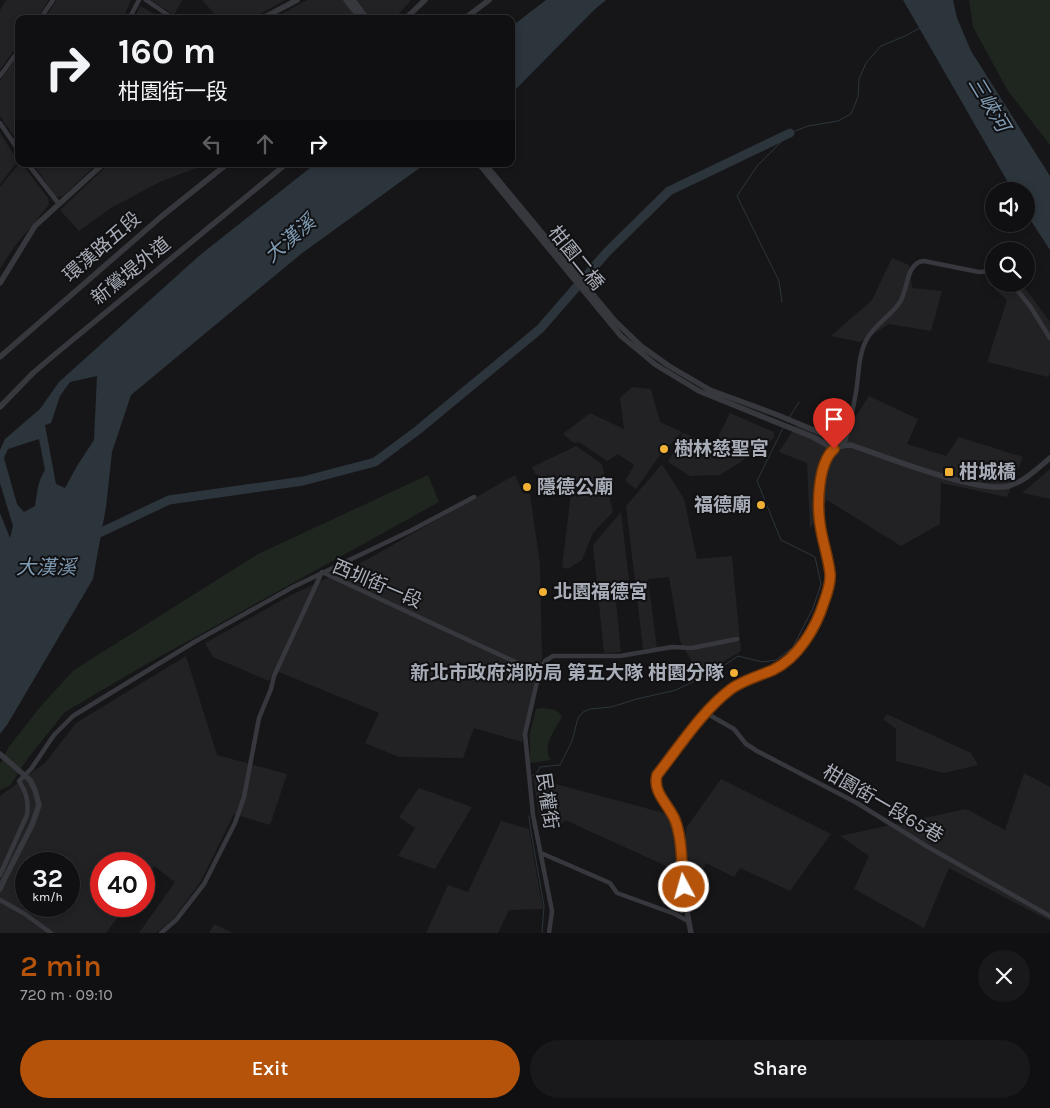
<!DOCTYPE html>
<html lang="en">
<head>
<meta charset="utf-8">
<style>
	body { margin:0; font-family:Karla,"Noto Sans TC",sans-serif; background:#19191b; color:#f1f3f6; height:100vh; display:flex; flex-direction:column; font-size:19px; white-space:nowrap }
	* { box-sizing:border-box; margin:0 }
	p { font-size:16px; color:#9c9d9f }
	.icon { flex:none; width:28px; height:28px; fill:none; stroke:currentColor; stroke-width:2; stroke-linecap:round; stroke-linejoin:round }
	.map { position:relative; height:933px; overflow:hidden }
	.drawer { display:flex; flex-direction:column; background:#101012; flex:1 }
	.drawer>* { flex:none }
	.banner { position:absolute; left:15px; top:15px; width:500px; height:152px; border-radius:10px; box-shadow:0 2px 8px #0003,0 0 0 1px #303032; background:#101012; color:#f1f3f6; overflow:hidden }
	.controls { position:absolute; left:985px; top:182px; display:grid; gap:10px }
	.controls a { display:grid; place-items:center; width:50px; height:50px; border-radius:50%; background:#101012; box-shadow:0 2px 8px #0003,0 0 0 1px #303032; font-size:25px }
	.speed { position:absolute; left:15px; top:852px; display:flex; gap:10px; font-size:25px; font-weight:700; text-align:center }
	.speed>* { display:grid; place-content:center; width:65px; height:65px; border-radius:50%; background:#101012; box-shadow:0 2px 8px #0003,0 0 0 1px #303032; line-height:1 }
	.speed small { font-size:12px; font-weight:400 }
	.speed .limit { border:8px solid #d22; background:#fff; color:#111 }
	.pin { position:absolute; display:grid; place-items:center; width:42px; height:42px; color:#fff; margin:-51px -21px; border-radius:50% 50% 50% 0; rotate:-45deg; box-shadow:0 0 5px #0007 }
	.pin .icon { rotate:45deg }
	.me { position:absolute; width:55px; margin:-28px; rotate:354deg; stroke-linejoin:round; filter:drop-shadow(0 0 4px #0008) }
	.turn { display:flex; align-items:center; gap:18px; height:105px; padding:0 20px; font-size:22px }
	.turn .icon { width:65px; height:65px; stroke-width:2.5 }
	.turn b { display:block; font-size:35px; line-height:42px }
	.lanes { display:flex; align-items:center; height:48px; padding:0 20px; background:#0003; justify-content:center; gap:25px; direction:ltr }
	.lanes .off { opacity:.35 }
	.round { display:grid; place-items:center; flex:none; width:52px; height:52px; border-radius:26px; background:#19191b }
	.headline { display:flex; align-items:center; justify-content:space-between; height:85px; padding:0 20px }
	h1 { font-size:30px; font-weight:600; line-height:38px; color:#b45309 }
	.action { display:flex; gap:10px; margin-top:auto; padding:10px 20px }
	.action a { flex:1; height:58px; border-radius:30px; background:#b45309; color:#fff; font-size:20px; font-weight:600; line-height:58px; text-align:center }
	.action a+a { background:#19191b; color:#f1f3f6 }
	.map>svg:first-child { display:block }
</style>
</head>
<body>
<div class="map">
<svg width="1050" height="933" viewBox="0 0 1050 933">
	<rect width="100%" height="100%" fill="#161618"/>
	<path fill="#222225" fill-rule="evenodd" d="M6,0H49L36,19H19V43L0,70V10Z
		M57,0H131L123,19H44Z
		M151,0H182L174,15Z
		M202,0H285L252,19H219Z
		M307,0H411L394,19H273Z
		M140,6L164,19H134Z
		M19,54V144L0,116V81Z
		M0,133L18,161L0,184Z
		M19,164H22L48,198L49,205L14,247L0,269V187Z
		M33,164H97L63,196L56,197Z
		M109,164H207L160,182L111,208L79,231L60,210Z
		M892,258L909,265L912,288L942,291L931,331L889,324L860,342L831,336L872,300Z
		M994,278V284H1022L1050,322V373L1048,377L987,362L1007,300L987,282Z
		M632,387L651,389L660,422L682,432L658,458L636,489L625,481L634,465L618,454L607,461L579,442L574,443L563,434L590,413L624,429L620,398Z
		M869,396L918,419L907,444L946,456L959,437L1023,457L1007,497L941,483L940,524L901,546L827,500L810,529L807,463L779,452L796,426L846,431Z
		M730,413L774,432V438L742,461L720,475L690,476L668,462L683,433L714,445Z
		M576,446L602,464L613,512L593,533L582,560L568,569L562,567L572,485L535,474L532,467Z
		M662,464L684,499L697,559L732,556L741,651L700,676L680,641L669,577L648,579L657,648L643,649L626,506Z
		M1050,469V499L1022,493Z
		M515,475L523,493L530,494L540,564L542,658L536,677L522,742L474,728L463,758L399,757L365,743L379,713L274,670L269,681L213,657L205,643L291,595L368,559Z
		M621,512L629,580L614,582L621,652L604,653L593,545Z
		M186,656L217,755L287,774L270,825L234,814L201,881L173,919L156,933H139L175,882L154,866L144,881V864H101V906H126L106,933H0V796L45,763L76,723ZM26,864H69V906H26Z
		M887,714L971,753L978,765L944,773L896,761V729L883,719Z
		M1024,773L1050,787V921L949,868L924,928L854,889L869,856L840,836L966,809L1005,830Z
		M533,778L668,814L676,836L677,871L565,820L560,825L540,819Z
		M721,779L831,834L790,891L740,868L734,877L706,863L703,870L685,860L686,828Z
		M419,788L472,807L435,869L398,856L415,828L399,817Z
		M501,821L529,829L543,909L509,910L498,933H426L448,885L468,892Z
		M214,924L233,933H209Z"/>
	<path fill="#1e261f" d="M969,0H1050V145L1008,91L973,27Z
		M428,475L439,502L143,666L65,712L28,758L10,786L0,790V764L8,748L40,707L74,670L258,554Z
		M542,708C550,709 558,708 562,717C555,730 541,747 551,760L530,763V733L536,709Z"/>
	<path fill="#2c353c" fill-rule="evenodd" d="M546,0H606L595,9L511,94V27Z
		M903,0H953L957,18L971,51L1050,176V250L1026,213V191H1013Z
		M315,164H425L301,254L131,395L112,452L106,507L93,579L7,725L0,734V513L10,538L13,526L0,483V450L5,439L40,409L59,382L200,255ZM97,376L94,440L77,466L65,488L56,484L45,425L51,423L60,396L70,382ZM39,439L45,470C38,480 37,494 35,506L24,512L17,504L4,458L8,449Z"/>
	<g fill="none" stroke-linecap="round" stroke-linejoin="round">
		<path stroke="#2c353c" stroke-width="1" d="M782,302L779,281L737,196L757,166L790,133L808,126L838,121L851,114L858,97L859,79L866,63L881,46L905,36L920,28
			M789,418L799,402
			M532,776L537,773L540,767L560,765L572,741L578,718L583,712L590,709L611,707L637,699L676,690L719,669L738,656L762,662L776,660L793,647L813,608L821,584L815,557L781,540L757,481L783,428
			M529,816L531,832L544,906L542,933"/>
		<path stroke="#2c353c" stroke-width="9" d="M93,536L169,500L303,481L375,462L418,430L540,329L607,252L669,191L790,133"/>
		<path stroke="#37383d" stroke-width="4.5" d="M146,0L168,15
			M40,19L53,0
			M129,19L139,0
			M0,76L19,50
			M0,123L19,151
			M28,164L59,204
			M1012,284L1030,306L1050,338
			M844,445C849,428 853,410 856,392C859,375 858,354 867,339C875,324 891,316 900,302C908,290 906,262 924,261L979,272L994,271
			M322,572L539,673
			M706,713L734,729L746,744L757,751L857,803L928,847L1050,916
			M541,853L610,883L617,893L675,914L688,921
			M0,875L27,815C29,801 26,792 19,781L31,769L54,735L73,716L196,641L293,587L410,531L474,497
			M0,900L25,914L51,933
			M161,933L176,920L204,884L235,823L244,797L259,718L271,689L274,676L322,572
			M549,933L552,911L533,815L525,734L539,673L545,661L553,656H620L672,647L692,648L737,639"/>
		<path stroke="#37383d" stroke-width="5.5" d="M346,0L361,19
			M353,0L367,19
			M261,19L297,0
			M405,19L425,0
			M464,19L489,0
			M479,164L621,336L656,365L699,391L813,437L834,449
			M485,164L615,321L641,346L669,366L710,390L775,414L833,438L844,445
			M0,283L35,226L103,164
			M0,357L162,216L227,164
			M0,407L33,373L59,351L286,164
			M0,889L3,882
			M691,933C687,912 683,890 681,868C680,853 681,837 676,823C670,806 652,792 657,775C679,747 703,710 732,689C744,680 760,676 773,670C799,657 817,627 825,601C827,593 830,583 830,575C830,559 821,539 819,523C818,507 818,468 828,455C833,448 842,445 851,445C883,456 979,494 1009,486C1025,481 1038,468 1050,458"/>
		<path stroke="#37383d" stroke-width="5.5" d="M0,754L30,780L35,790L39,805L32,825L3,882"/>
	</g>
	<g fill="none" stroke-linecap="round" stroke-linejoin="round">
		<g stroke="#753606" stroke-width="12">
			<path id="route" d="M684,887C681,866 683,841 675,820C669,805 652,792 657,775C680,746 702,711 731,689C743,680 759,676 773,670C798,658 816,628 824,602C827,594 831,582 830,573C828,556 822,540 820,524C817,504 818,463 834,449"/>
		</g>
		<use href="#route" stroke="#b45309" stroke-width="9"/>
	</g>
	<g fill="#f2b134" stroke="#111113" stroke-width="2">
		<circle cx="664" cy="449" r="5"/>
		<rect x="944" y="467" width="10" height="10" rx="2.5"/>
		<circle cx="527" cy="487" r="5"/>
		<circle cx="761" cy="505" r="5"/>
		<circle cx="543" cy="592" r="5"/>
		<circle cx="734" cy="673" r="5"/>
	</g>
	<g text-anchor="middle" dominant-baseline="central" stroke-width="4" stroke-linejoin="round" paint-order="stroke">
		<g font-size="19" fill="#a8adb8" stroke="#111113">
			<text transform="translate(102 247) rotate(-41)">環漢路五段</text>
			<text transform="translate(576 258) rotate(51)">柑園二橋</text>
			<text transform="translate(131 271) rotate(-39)">新鶯堤外道</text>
			<text transform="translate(377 584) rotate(23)">西圳街一段</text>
			<text transform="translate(547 801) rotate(82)">民權街</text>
			<text transform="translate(883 804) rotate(30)">柑園街一段65巷</text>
		</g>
		<g font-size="19" font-weight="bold" fill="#a8adb8" stroke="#111113" text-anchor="start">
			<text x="674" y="449">樹林慈聖宮</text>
			<text x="959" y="472">柑城橋</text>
			<text x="537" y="487">隱德公廟</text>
			<text x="751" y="505" text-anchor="end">福德廟</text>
			<text x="553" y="592">北園福德宮</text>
			<text x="724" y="673" text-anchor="end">新北市政府消防局 第五大隊 柑園分隊</text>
		</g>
		<g font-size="20" font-style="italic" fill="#7f9bb3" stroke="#111113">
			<text transform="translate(989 104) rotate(59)">三峽河</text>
			<text transform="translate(290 239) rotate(-41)">大漢溪</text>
			<text x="46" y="567">大漢溪</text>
		</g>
	</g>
</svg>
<div class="controls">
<a><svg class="icon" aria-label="sound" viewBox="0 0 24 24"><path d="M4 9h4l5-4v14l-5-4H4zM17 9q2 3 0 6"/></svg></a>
<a><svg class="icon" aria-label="search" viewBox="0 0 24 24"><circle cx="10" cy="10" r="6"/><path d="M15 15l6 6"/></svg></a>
</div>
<div class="speed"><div>32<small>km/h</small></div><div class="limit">40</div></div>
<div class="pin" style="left:834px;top:449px;background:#d93025"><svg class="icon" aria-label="arrive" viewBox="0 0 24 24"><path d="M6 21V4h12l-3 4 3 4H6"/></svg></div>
<svg class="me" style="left:684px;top:887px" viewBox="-20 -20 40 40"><circle r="17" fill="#b45309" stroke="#fff" stroke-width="3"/><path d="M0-11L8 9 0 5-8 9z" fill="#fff"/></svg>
<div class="banner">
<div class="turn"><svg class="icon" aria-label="right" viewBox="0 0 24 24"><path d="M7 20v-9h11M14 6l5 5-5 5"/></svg><div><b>160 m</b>柑園街一段</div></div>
<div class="lanes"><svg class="icon off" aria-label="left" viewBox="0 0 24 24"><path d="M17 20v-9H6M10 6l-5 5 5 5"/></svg><svg class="icon off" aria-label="ahead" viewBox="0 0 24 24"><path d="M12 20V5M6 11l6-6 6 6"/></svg><svg class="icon" aria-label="right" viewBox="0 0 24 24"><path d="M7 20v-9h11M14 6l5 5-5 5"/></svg></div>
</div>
</div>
<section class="drawer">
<div class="headline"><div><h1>2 min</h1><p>720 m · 09:10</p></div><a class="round"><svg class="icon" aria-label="close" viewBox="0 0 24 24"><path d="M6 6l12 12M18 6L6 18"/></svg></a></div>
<div class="action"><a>Exit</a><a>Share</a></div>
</section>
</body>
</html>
